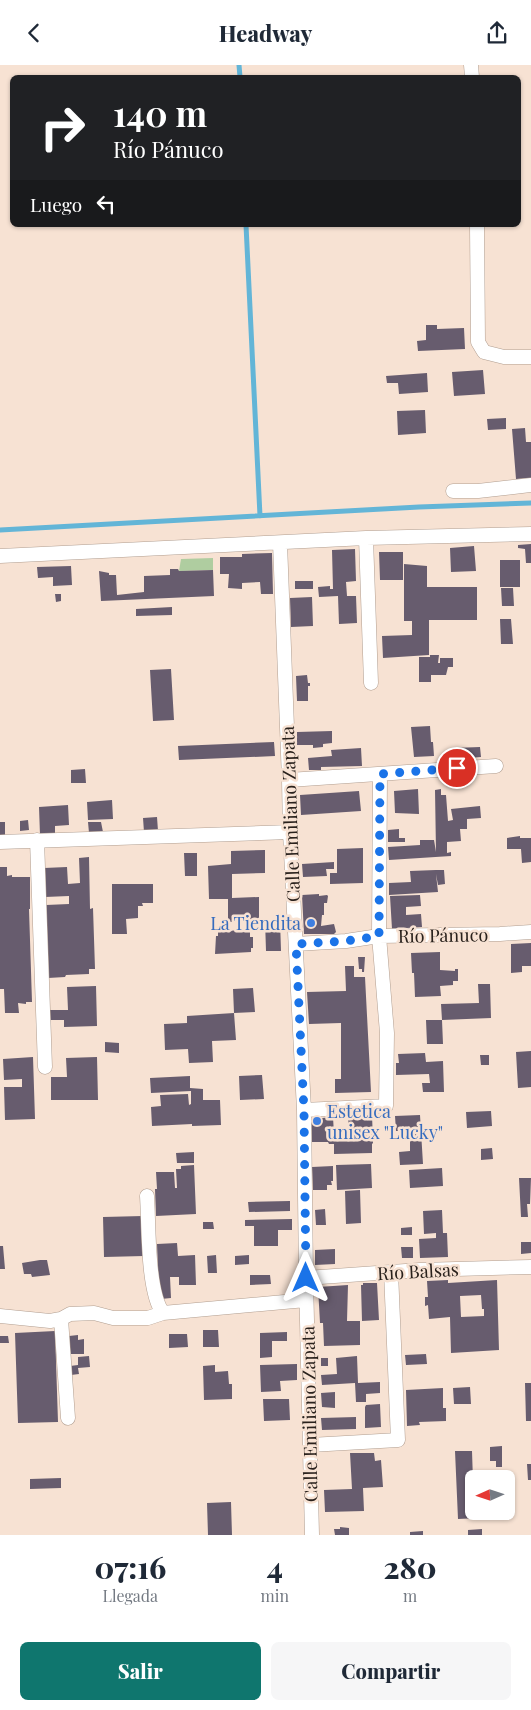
<!DOCTYPE html>
<html lang="es">
<head>
<meta charset="utf-8">
<style>
	body { margin:0; font-family:"Playfair Display",serif; background:#f6f6f7; color:#1f2937; height:100vh; display:flex; flex-direction:column; font-size:19px; white-space:nowrap }
	* { box-sizing:border-box; margin:0 }
	p { font-size:16px; color:#747a83 }
	.icon { flex:none; width:28px; height:28px; fill:none; stroke:currentColor; stroke-width:2; stroke-linecap:round; stroke-linejoin:round }
	.map { position:relative; height:1470px; overflow:hidden }
	.details { display:flex; flex-direction:column; background:#fff; flex:1 }
	.details>* { flex:none }
	.hud { position:absolute; left:10px; top:10px; width:511px; height:152px; border-radius:8px; box-shadow:0 1px 4px #0004; background:#202124; color:#fff; overflow:hidden }
	.needle { width:32px; rotate:267deg }
	.controls { position:absolute; left:465px; top:1405px; display:grid; gap:10px }
	.controls a { display:grid; place-items:center; width:50px; height:50px; border-radius:8px; background:#fff; box-shadow:0 1px 4px #0004; font-size:25px }
	.pin { position:absolute; display:grid; place-items:center; width:42px; height:42px; color:#fff; margin:-21px; border:2px solid #fff; border-radius:50%; box-shadow:0 1px 5px #0007 }
	.me { position:absolute; width:55px; margin:-28px; rotate:0deg; stroke-linejoin:round; filter:drop-shadow(0 0 4px #0008) }
	.turn { display:flex; align-items:center; gap:18px; height:105px; padding:0 20px; font-size:22px }
	.turn .icon { width:65px; height:65px; stroke-width:2.5 }
	.turn b { display:block; font-size:35px; line-height:42px }
	.then { display:flex; align-items:center; height:48px; padding:0 20px; background:#0003; gap:10px; font-size:19px }
	.eta { display:flex; justify-content:space-evenly; align-items:center; height:85px; text-align:center }
	.eta b { font-size:30px; font-weight:800; line-height:35px }
	.cta { display:flex; gap:10px; margin-top:auto; padding:10px 20px }
	.cta a { flex:1; height:58px; border-radius:8px; background:#0f766e; color:#fff; font-size:20px; font-weight:800; line-height:58px; text-align:center }
	.cta a+a { background:#f6f6f7; color:#1f2937 }
	header { display:flex; justify-content:space-between; align-items:center; height:65px; padding:0 20px; background:#fff; font-size:22px; font-weight:800 }
	.map>svg:first-child { display:block }
</style>
</head>
<body>
<header><svg class="icon" aria-label="back" viewBox="0 0 24 24"><path d="M15 5l-7 7 7 7"/></svg>Headway<svg class="icon" aria-label="share" viewBox="0 0 24 24"><path d="M12 15V3M7 8l5-5 5 5M5 13v7h14v-7"/></svg></header>
<div class="map">
<svg width="531" height="1470" viewBox="0 0 531 1470">
	<rect width="100%" height="100%" fill="#f7e2d3"/>
	<path fill="#afcda0" d="M213,493V505L179,506L181,494Z"/>
	<g fill="none" stroke-linecap="round" stroke-linejoin="round">
		<path stroke="#63b5d7" stroke-width="5" d="M239,0L240,12
			M246,160L260,451
			M0,465L419,442L531,438"/>
	</g>
	<path fill="#675c6e" fill-rule="evenodd" d="M426,260H437V264L464,263L465,284L418,286L417,276L426,275Z
		M483,305L485,329L454,331L452,307Z
		M427,308L428,327L399,329L398,318H387L386,311Z
		M425,345L426,368L398,370L397,346Z
		M506,353V364L488,365L487,354Z
		M525,363L526,377H531V413L516,414L512,364Z
		M531,479V498H526L525,484L518,483V480Z
		M474,481L476,506L451,507L450,483Z
		M355,484L356,516L346,517L347,531H356L357,558L339,559L338,531L319,532L318,522L330,521V524H333L332,485Z
		M379,487H403V515H380Z
		M272,488L273,529H261L260,517L242,518V524L228,523L229,509H220V492H242V489Z
		M500,495H520V522H500Z
		M404,499L427,501V522H477V555H429V590L383,593L382,571L412,570V556H404Z
		M71,501L72,520L53,521V512L38,513L37,502Z
		M170,504H178L179,506L213,505L214,531L101,536L99,506L109,508V510H116L117,530L144,527V511L170,510Z
		M295,516H313V524H295Z
		M501,523H513L514,541H502Z
		M55,529H61V536L56,537Z
		M312,532L313,561L291,562L290,533Z
		M172,542V550L136,551V544Z
		M500,554H511L513,579H501Z
		M430,590H439L438,598H440V593H453V602H448L446,610H431V617H419V592H430Z
		M171,604L174,655L153,656L150,605Z
		M307,610L308,618H310V621H308V636H297L296,611Z
		M430,661L431,677H433L434,691L414,692L411,662Z
		M332,666V678L323,679V682L313,683V680H297V667Z
		M274,677L275,691L179,695L178,681Z
		M480,682L481,692L455,694L454,683Z
		M361,683L362,701L321,702V705H309L308,693L332,691L331,685Z
		M85,704L86,718H71V705Z
		M418,724L419,749L395,748L394,726Z
		M441,724V730H446L448,756L453,755L451,744L480,741L481,753L467,754V764H460L461,776L447,777V788L451,787V791L389,795L388,782L420,780V775H434L436,787L435,725Z
		M359,726L361,746L301,750L300,730Z
		M112,735L113,754L88,755L87,737Z
		M68,740L69,760L55,761V769L40,770L39,742Z
		M157,752L158,766L144,767L143,753Z
		M28,755L29,765L20,766V756Z
		M0,757H5V774H0Z
		M88,757H101L103,767L89,768Z
		M399,764V773H405V777H388V765Z
		M520,771V773H531V797L522,798L521,784H507V773Z
		M363,783V818L330,819V808H337V784Z
		M265,785V808L232,809V833L259,832V856L228,857V834H209L208,801L231,799V786Z
		M184,788H197V811H185Z
		M89,792L90,844L93,843L95,904H89V909L66,910L65,912L48,913L46,840L69,839V831L45,832L44,803L67,802L68,819L80,818L79,793Z
		M334,797V804H326L327,811L303,812L302,799Z
		M0,802H7V811L12,810V812H30V844H29L32,937H26V939L18,938L19,948H5L4,924H0Z
		M436,805H444L445,819L438,820L436,809L438,827L389,830V818L411,817L410,806Z
		M112,819H153V838H142L143,841H138V853L126,854L127,869H112Z
		M319,829V831L327,830L328,831L327,838H324V850H322L321,861L334,859L336,867L334,869H304L302,830Z
		M420,830L421,841L406,842V850L421,849L422,862L392,864L390,831Z
		M265,855H280L281,886H266Z
		M227,864H229V866L250,864V872H253V883H251V887L215,889L216,871H218V866H227Z
		M531,878V901H522V907L511,908V879Z
		M440,887V905L455,906V904H458V916H453V920L440,921L441,931L415,932L414,908H412L411,888Z
		M358,892H365L364,907H362V904H359Z
		M345,901H354V912H365L371,1027L335,1028V1014H341V958L309,959L307,927L346,926Z
		M478,919H490L491,953L442,955L443,979H427L426,955H442L441,939L479,938Z
		M96,921L97,961L64,962V955H48V945H68L67,922Z
		M253,923L255,947L234,948L233,924Z
		M234,948L236,975L212,976L213,997L189,998L188,984L165,985L164,959L187,958V951Z
		M105,977L119,978V988L105,987Z
		M531,986V1022L518,1023L516,987Z
		M425,988L426,997L443,996L444,1027H423L422,1018H430L429,1009L396,1010V998H399L398,989Z
		M480,990H489V1000H481Z
		M33,992L35,1054L5,1055L4,1022H22V1014L4,1015L3,994Z
		M97,992L98,1035H51V1012H67L66,993Z
		M262,1010L264,1034L240,1035L239,1011Z
		M190,1011V1023L203,1024V1035H220L221,1060L192,1061V1059L152,1061L151,1042L161,1041L160,1030L188,1029L189,1040L191,1039V1026L151,1028L150,1013Z
		M491,1046L492,1061L467,1063L466,1047Z
		M372,1049L373,1078L372,1079V1088L334,1089V1079H329L328,1077H312L311,1054L333,1052L334,1069L338,1068V1064H349L348,1051Z
		M420,1050L423,1099L400,1100L399,1087L410,1086V1066H396L395,1051Z
		M492,1083L493,1094L481,1095V1084Z
		M194,1087V1098H177L176,1088Z
		M371,1099L372,1123L337,1125L336,1100Z
		M194,1100L196,1149L156,1151L155,1124H157L156,1107H174L175,1123H177L176,1104H181V1101Z
		M333,1101V1116H331L332,1120H327V1125H313L312,1102Z
		M442,1103L443,1121L410,1123L409,1105Z
		M519,1113H531L530,1139H527L528,1152H521Z
		M360,1125L361,1158L346,1159L345,1126Z
		M290,1136V1146L249,1147L248,1137Z
		M325,1144L326,1160H316L315,1145Z
		M442,1145L443,1168H447L448,1192L420,1193L419,1174L436,1173V1168L424,1169L423,1146Z
		M143,1151L144,1191L104,1192L103,1152Z
		M292,1154V1165H278V1181H254V1161H245V1155Z
		M203,1157H213L214,1164H203Z
		M412,1162V1170H401V1163Z
		M521,1177H531V1188L521,1189Z
		M177,1178L178,1191L195,1190L196,1220H179V1212H170L171,1233L161,1234L159,1231L157,1179Z
		M0,1181H3L5,1204H0Z
		M401,1182H413V1193H402Z
		M335,1184V1199L315,1200V1185Z
		M216,1190L217,1208H208L207,1191Z
		M249,1190V1199L235,1200V1191Z
		M40,1195H47L50,1210L32,1212L31,1209H24L22,1198Z
		M250,1210H270L271,1219L250,1220Z
		M448,1215V1218L497,1215L499,1285L451,1288L450,1252L429,1254L428,1240L425,1241V1232H428L427,1216ZM481,1230L482,1244H484V1251L461,1252L460,1231Z
		M363,1218H377L379,1255L362,1256L361,1220H363Z
		M348,1220L347,1256H360V1280L324,1281L323,1258H320L318,1222Z
		M203,1265H218L219,1282H203Z
		M55,1266L58,1357L18,1358L15,1268Z
		M287,1267V1276H272V1292L260,1293V1268Z
		M169,1269H187L188,1282L169,1283Z
		M78,1270V1275L84,1274V1289H69V1271Z
		M0,1271H8L9,1278H0Z
		M426,1289L427,1299L406,1300L405,1290Z
		M89,1291L90,1302L78,1303L79,1309L71,1310L70,1301L78,1300V1292Z
		M357,1291L358,1318L380,1317V1328L366,1329V1337H356L355,1318L322,1320L321,1310L337,1309L336,1293Z
		M321,1293H328V1301H321Z
		M297,1299V1315L280,1316L281,1326L261,1327L260,1300Z
		M215,1300V1307L228,1306L229,1319H232V1334L204,1335L203,1301Z
		M525,1318H531V1356H526Z
		M470,1322L471,1339H454L453,1323Z
		M443,1323V1343H446V1356L419,1357L420,1360L407,1361L406,1325Z
		M335,1327V1343L322,1342L321,1328Z
		M263,1334H289L290,1355L264,1356Z
		M380,1339L381,1362L365,1363V1342L366,1340Z
		M356,1352V1364L322,1365L321,1353Z
		M502,1381V1402H496V1396H490V1382Z
		M455,1386H472L474,1446H478L479,1453L458,1454Z
		M350,1388H374L375,1396L381,1395L383,1422L363,1423L364,1446L325,1447L324,1425L352,1424Z
		M527,1399H531V1415H528Z
		M61,1413V1423L30,1424V1414Z
		M231,1437L232,1470H208L207,1438Z
		M340,1462L349,1463V1470H335L334,1464H340Z
		M482,1464V1470H468V1465Z
		M423,1466V1470H410V1467Z"/>
	<g fill="none" stroke-linecap="round" stroke-linejoin="round">
		<g stroke="#b19e90" stroke-width="15">
			<path id="street" d="M471,0L472,12
				M477,160L478,277L484,287L504,292H531
				M453,426H478L531,420
				M366,473L371,618
				M280,478L289,715L290,767L304,1045L306,1213L312,1470
				M0,491L366,473L531,469
				M289,715L496,701
				M37,775L45,1002
				M0,777L290,767
				M296,879L346,876L379,871L500,869L531,867
				M304,1045L386,1041L387,968L379,871L380,709
				M147,1131C149,1159 147,1227 163,1248
				M306,1213L420,1205L531,1202
				M0,1251L50,1256L61,1254L70,1249L94,1248L113,1253H148L163,1248L306,1235
				M61,1254L68,1353
				M310,1380L398,1375L391,1207"/>
		</g>
		<use href="#street" stroke="#fff" stroke-width="14"/>
	</g>
	<g fill="none" stroke-linecap="round" stroke-linejoin="round">
		<path stroke="#1a73e8" stroke-width="9" stroke-dasharray="0 16.2" d="M306,1213L304,1046L296,879L346,876L379,871L380,709L457,703"/>
	</g>
	<g fill="#3f7fe0" stroke="#f7e2d3" stroke-width="2">
		<circle cx="311" cy="858" r="5"/>
		<circle cx="317" cy="1056" r="5"/>
	</g>
	<g text-anchor="middle" dominant-baseline="central" stroke-width="5" stroke-linejoin="round" paint-order="stroke">
		<g font-size="18" fill="#29211c" stroke="#f7e2d3">
			<text transform="translate(290 749) rotate(-92)">Calle Emiliano Zapata</text>
			<text transform="translate(443 870) rotate(-1)">Río Pánuco</text>
			<text transform="translate(418 1206) rotate(-3)">Río Balsas</text>
			<text transform="translate(309 1349) rotate(-91)">Calle Emiliano Zapata</text>
		</g>
		<g font-size="18" fill="#366cbe" stroke="#f7e2d3" text-anchor="end">
			<text x="301" y="858">La Tiendita</text>
			<text x="327" y="1046" text-anchor="start">Estetica<tspan x="327" dy="21">unisex "Lucky"</tspan></text>
		</g>
	</g>
</svg>
<div class="controls">
<a><svg class="needle" viewBox="-14 -14 28 28"><path d="M0-13l5 13h-10z" fill="#e53935"/><path d="M0 13l5-13h-10z" fill="#747a83"/></svg></a>
</div>
<div class="pin" style="left:457px;top:703px;background:#d93025"><svg class="icon" aria-label="arrive" viewBox="0 0 24 24"><path d="M6 21V4h12l-3 4 3 4H6"/></svg></div>
<svg class="me" style="left:306px;top:1213px" viewBox="-20 -20 40 40"><path d="M0-17L14 15 0 8-14 15z" fill="#1a73e8" stroke="#fff" stroke-width="4"/></svg>
<div class="hud">
<div class="turn"><svg class="icon" aria-label="right" viewBox="0 0 24 24"><path d="M7 20v-9h11M14 6l5 5-5 5"/></svg><div><b>140 m</b>Río Pánuco</div></div>
<div class="then">Luego<svg class="icon" aria-label="left" viewBox="0 0 24 24"><path d="M17 20v-9H6M10 6l-5 5 5 5"/></svg></div>
</div>
</div>
<section class="details">
<div class="eta">
<div><b>07:16</b><p>Llegada</p></div>
<div><b>4</b><p>min</p></div>
<div><b>280</b><p>m</p></div>
</div>
<div class="cta"><a>Salir</a><a>Compartir</a></div>
</section>
</body>
</html>
